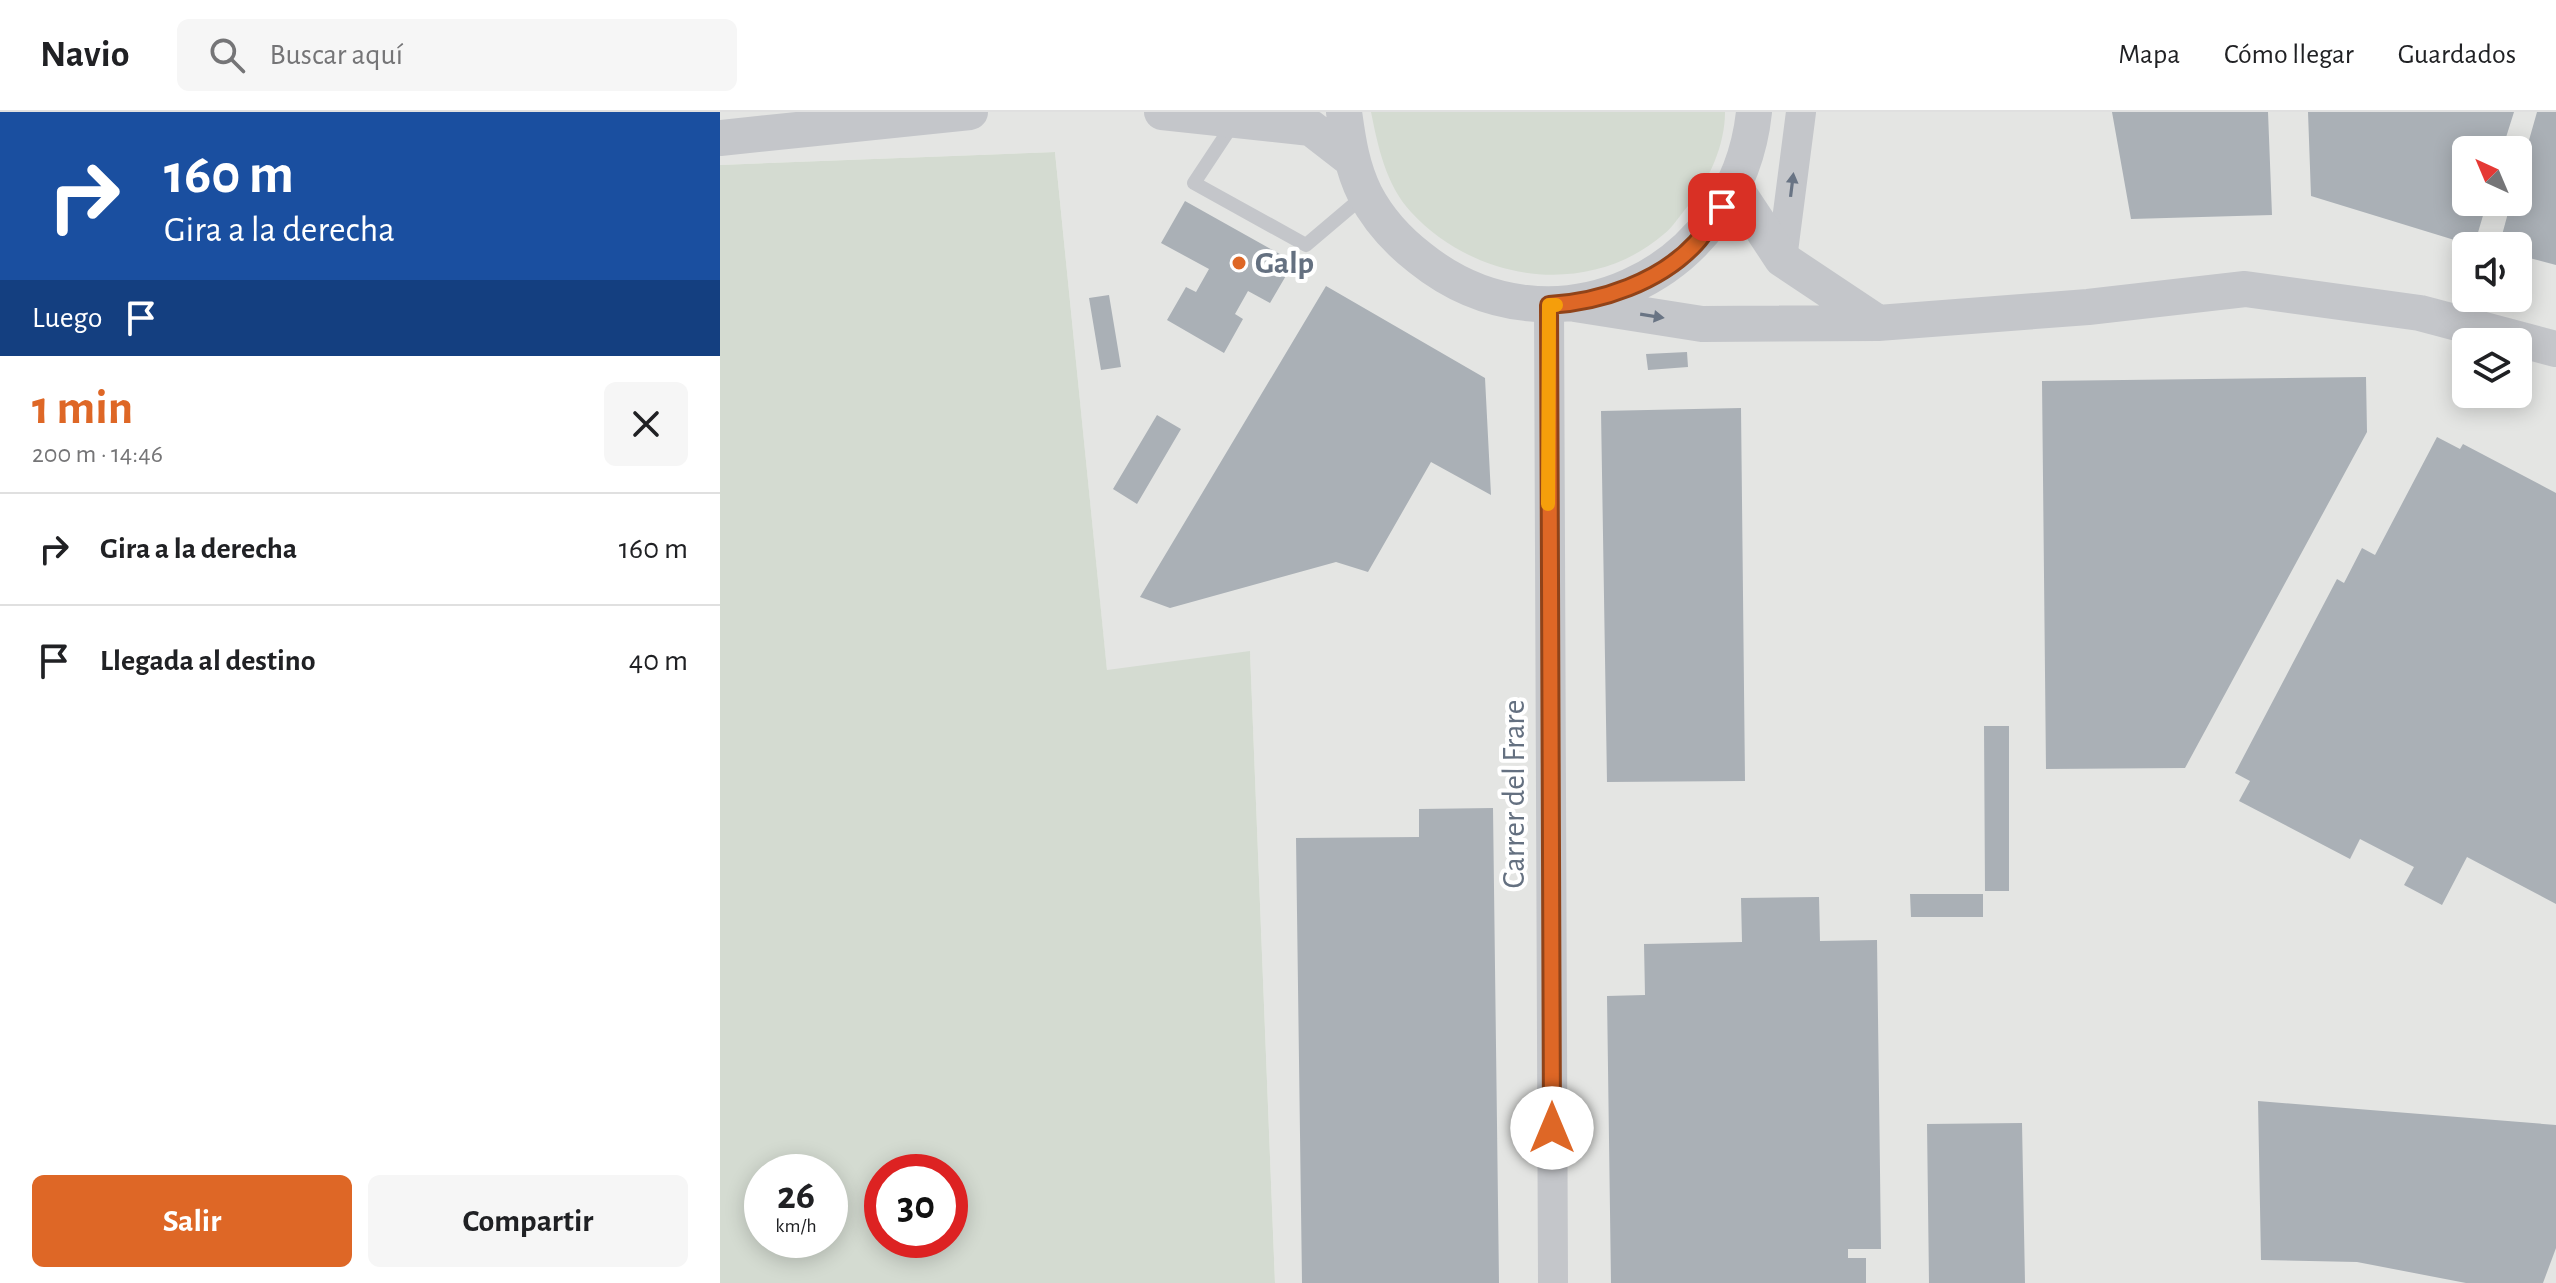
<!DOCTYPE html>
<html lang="es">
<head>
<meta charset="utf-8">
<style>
	body { margin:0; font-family:"Alegreya Sans",sans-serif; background:#f6f6f6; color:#202124; height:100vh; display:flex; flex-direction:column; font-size:30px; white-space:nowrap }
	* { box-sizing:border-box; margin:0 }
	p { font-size:26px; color:#757577 }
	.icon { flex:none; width:44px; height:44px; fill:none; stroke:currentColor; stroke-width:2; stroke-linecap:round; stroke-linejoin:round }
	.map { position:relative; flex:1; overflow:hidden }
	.drawer { display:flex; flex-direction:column; background:#fff; width:720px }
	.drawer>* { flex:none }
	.top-card { background:#1a4fa0; color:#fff; overflow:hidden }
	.needle { width:52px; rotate:316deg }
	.fabs { position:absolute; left:1732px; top:24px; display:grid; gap:16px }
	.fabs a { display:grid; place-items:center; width:80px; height:80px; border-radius:12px; background:#fff; box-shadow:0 4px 20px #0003; font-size:40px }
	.speed { position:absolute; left:24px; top:1042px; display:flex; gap:16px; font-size:40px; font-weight:700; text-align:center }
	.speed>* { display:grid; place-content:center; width:104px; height:104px; border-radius:50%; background:#fff; box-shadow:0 4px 20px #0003; line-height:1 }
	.speed small { font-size:20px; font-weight:400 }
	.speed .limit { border:12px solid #d22; background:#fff; color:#111 }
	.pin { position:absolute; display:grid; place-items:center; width:68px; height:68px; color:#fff; margin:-34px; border-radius:16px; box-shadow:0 4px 12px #0006 }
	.me { position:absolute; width:88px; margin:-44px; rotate:0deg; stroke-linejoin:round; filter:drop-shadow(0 0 6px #0008) }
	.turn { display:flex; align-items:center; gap:28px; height:168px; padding:0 32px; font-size:36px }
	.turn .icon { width:104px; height:104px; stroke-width:2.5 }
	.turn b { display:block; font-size:56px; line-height:68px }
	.then { display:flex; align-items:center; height:76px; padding:0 32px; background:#0003; gap:16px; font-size:30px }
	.round { display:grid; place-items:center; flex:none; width:84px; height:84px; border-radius:12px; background:#f6f6f6 }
	.summary { display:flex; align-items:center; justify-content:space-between; height:136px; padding:0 32px }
	h1 { font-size:48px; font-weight:700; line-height:60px; color:#de6726 }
	.cta { display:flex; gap:16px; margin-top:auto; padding:16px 32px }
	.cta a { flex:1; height:92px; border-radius:12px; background:#de6726; color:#fff; font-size:32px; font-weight:700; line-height:92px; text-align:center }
	.cta a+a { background:#f6f6f6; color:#202124 }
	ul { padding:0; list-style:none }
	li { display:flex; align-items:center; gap:24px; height:112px; padding:0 32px; border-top:2px solid #e0e0e0 }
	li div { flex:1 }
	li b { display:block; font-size:30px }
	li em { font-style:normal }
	header { display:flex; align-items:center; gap:48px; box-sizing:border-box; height:112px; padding:0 40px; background:#fff; border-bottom:2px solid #e0e0e0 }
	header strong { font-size:38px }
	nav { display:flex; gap:44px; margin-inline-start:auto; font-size:28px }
	.search { width:560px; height:72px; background:#f6f6f6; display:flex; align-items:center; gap:20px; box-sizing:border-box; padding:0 28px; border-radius:12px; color:#757577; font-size:30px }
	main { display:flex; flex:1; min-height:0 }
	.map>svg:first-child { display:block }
</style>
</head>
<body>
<header>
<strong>Navio</strong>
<div class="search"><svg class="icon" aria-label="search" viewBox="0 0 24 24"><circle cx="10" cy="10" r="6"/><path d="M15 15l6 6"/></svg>Buscar aquí</div>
<nav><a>Mapa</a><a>Cómo llegar</a><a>Guardados</a></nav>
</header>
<main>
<section class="drawer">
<div class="top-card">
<div class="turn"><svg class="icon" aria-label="right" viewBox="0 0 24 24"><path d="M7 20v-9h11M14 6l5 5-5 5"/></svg><div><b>160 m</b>Gira a la derecha</div></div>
<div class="then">Luego<svg class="icon" aria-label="arrive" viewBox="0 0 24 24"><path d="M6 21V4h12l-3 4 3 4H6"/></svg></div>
</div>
<div class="summary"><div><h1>1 min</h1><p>200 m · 14:46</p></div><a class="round"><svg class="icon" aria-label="close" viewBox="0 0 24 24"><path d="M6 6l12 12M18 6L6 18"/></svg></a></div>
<ul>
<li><svg class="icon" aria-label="right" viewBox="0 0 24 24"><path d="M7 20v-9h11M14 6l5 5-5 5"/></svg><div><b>Gira a la derecha</b></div><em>160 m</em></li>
<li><svg class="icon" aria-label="arrive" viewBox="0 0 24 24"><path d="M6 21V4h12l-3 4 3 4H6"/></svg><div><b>Llegada al destino</b></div><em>40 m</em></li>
</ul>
<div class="cta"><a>Salir</a><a>Compartir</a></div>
</section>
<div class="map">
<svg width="1836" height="1171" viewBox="0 0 1836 1171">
	<rect width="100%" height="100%" fill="#f3f4f0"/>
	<path fill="#e4e5e3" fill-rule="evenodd" d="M0,0H1836V1171H555L530,540L387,559L335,40L0,53ZM1746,38H1798V90H1746ZM1746,134H1798V186H1746ZM1746,230H1798V282H1746Z"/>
	<path fill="#d4dbd1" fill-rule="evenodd" d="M651,0H1005C1005,33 989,69 968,94C960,103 953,115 944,122C869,187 755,170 691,100C666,73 658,35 651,0Z
		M335,40L387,558L530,539L555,1171H0V53ZM42,1060H110V1128H42ZM162,1060H230V1128H162Z"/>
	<path fill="#aab0b6" d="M1392,0H1548L1552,103L1411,107Z
		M1588,0H1794L1782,38H1746V90H1767L1754,134L1591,84Z
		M1817,0H1836V153L1798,143V134H1779L1791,90H1798V67Z
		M465,89L574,150L550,191L528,179L515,202L523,207L504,241L447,208L466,175L476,180L489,157L441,131Z
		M606,174L765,266L771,383L711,350L648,460L616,450L450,496L420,485Z
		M389,183L401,255L381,258L369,186Z
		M967,240L968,255L928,258L926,242Z
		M1646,265L1647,320L1465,656L1326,657L1322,269Z
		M1021,296L1025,669L887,670L881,299Z
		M437,303L461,317L417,392L393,377Z
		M1717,325L1740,337L1743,332L1836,381V792L1747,745L1722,793L1684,773L1694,755L1640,727L1630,747L1519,689L1530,669L1515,661L1617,467L1624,471L1642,436L1655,443Z
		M1264,614H1289V779H1265Z
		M773,696L779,1171H582L576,726L699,725V697Z
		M1190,782H1263V805H1191Z
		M1099,785L1100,829L1157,828L1161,1137H1128V1146H1146V1171H891L887,884L925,883L924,832L1022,830L1021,786Z
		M1538,989L1836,1013V1136L1823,1171H1746L1637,1150L1541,1148Z
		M1302,1011L1305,1171H1209L1207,1012Z"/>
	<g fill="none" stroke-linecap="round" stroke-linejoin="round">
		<path stroke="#c4c6ca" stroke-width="14" d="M515,9L474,71L586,133L645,83"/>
		<path stroke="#c4c6ca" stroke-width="30" d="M1062,147L1081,0
			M829,193L833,1171"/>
		<path stroke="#c4c6ca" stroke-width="36" d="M442,0L591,16L631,47
			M624,0C628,29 632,56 645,82C658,107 678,129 700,146C832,252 1017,164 1034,0
			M0,26L250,0
			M1015,76L1062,147L1158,211
			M855,192L982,212L1158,211L1368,195L1525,177L1700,201L1836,237"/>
	</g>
	<defs><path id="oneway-solid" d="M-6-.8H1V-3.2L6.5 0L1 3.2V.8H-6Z" transform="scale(2)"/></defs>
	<g fill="#697484">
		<use href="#oneway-solid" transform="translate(1072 73) rotate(-83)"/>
		<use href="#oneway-solid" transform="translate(932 204) rotate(9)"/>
	</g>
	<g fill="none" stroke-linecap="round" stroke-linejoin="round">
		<g stroke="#904319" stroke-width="20">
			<path id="route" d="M832,1016L829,193C881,190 940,170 976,131C986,120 993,106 1002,95"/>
		</g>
		<use href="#route" stroke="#de6726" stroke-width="14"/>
		<path stroke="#f59e0b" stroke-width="14" d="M828,392L829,193H836"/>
	</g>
	<circle fill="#de6726" stroke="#fff" stroke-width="3" cx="519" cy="151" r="8"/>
	<g text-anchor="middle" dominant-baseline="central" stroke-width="8" stroke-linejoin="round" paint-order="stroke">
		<g font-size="32" font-weight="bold" fill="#647080" stroke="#fff" text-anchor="start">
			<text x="535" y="151">Galp</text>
		</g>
		<g font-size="32" fill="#647080" stroke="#fff">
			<text transform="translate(794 682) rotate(-90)">Carrer del Frare</text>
		</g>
	</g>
</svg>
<div class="fabs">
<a><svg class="needle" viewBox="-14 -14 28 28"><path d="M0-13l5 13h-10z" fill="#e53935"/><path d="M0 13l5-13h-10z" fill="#757577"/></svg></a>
<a><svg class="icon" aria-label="sound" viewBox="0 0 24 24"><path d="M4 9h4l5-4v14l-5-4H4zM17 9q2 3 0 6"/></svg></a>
<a><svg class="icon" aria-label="layers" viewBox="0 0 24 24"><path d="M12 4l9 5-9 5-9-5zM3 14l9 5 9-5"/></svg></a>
</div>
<div class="speed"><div>26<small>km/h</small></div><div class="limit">30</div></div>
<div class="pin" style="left:1002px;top:95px;background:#d93025"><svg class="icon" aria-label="arrive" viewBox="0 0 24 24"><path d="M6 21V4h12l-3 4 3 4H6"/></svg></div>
<svg class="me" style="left:832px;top:1016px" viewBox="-20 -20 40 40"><circle r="19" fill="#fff"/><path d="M0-13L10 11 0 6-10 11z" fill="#de6726"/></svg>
</div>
</main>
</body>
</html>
